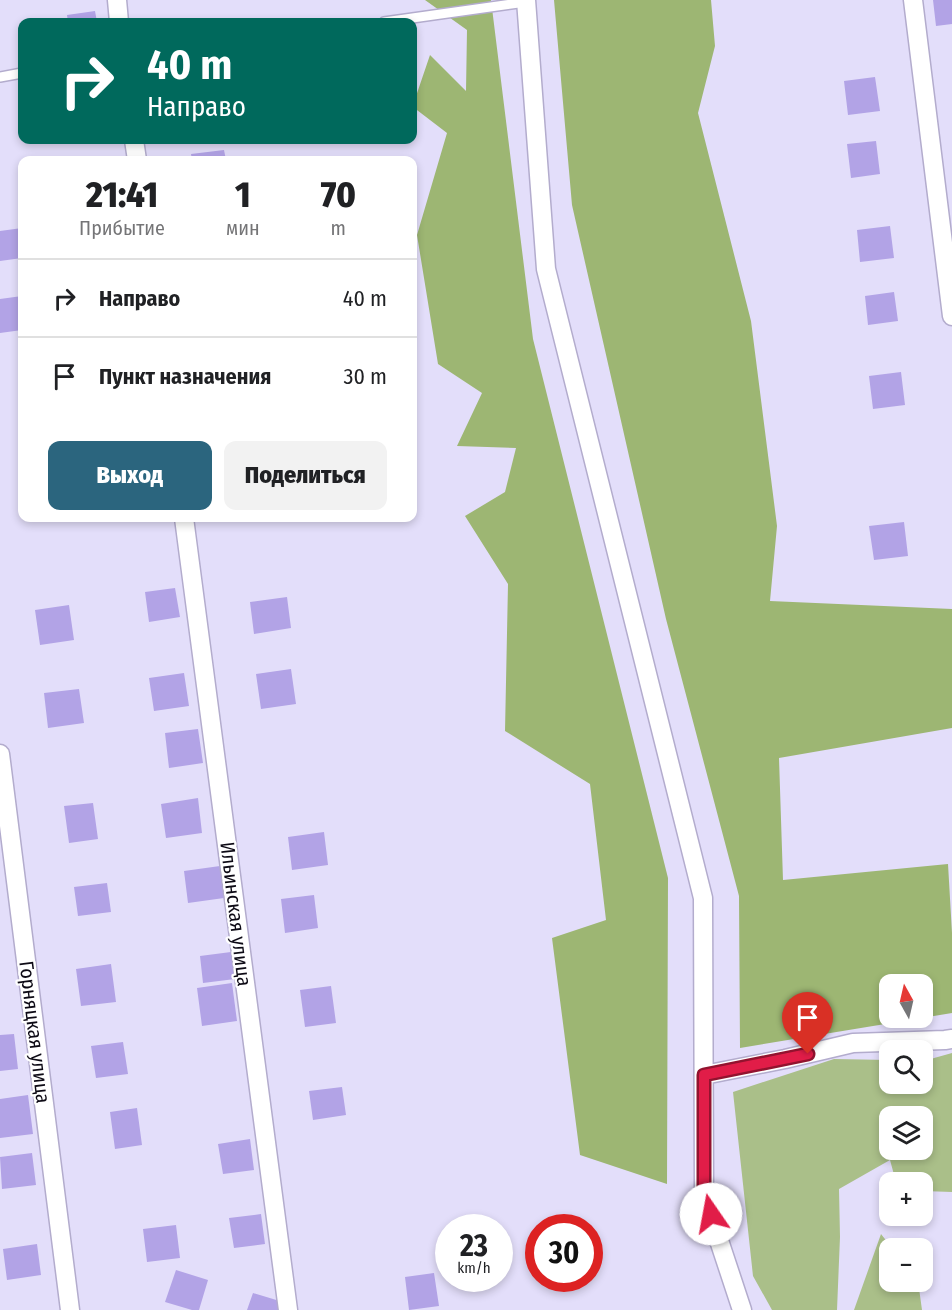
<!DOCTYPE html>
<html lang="ru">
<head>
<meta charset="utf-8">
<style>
	body { margin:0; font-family:"Fira Sans Condensed",sans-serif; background:#f2f2f2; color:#202124; height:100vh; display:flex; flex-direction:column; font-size:22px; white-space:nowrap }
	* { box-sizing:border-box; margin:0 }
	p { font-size:20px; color:#757577 }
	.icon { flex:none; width:33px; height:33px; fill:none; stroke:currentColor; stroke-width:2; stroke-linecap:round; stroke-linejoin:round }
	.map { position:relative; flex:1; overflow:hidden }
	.sheet { position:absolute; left:18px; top:156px; width:399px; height:366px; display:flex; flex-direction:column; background:#fff; border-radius:12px; box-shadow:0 3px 9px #0003 }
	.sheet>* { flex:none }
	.top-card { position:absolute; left:18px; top:18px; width:399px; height:126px; border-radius:12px; box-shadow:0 3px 9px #0003; background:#00695c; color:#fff; overflow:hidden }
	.needle { width:39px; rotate:352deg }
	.fabs { position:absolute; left:879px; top:974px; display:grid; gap:12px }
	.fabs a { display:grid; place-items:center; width:54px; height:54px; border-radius:12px; background:#fff; box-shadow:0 3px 9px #0003; font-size:30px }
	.speed { position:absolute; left:435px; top:1214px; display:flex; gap:12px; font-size:30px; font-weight:700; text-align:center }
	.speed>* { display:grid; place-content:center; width:78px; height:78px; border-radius:50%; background:#fff; box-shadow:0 3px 9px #0003; line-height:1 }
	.speed small { font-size:15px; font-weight:400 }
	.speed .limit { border:9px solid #d22; background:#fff; color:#111 }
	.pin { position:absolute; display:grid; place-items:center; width:51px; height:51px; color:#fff; margin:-62px -26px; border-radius:50% 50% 50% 0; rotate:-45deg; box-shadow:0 0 6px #0007 }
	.pin .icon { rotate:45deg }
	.me { position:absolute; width:66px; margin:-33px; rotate:348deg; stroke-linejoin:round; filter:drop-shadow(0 0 4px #0008) }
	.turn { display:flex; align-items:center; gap:21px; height:126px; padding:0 30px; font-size:27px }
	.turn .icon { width:78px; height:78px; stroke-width:2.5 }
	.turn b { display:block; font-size:42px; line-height:51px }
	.eta { display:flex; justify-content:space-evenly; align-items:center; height:102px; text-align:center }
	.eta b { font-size:36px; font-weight:800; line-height:42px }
	.primary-button { display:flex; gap:12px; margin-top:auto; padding:12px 30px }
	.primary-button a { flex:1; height:69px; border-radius:12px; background:#2b657e; color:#fff; font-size:24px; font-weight:800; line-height:69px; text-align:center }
	.primary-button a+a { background:#f2f2f2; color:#202124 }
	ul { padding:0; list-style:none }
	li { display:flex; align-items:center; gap:18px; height:78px; padding:0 30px; border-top:2px solid #e0e0e0 }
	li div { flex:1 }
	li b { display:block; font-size:22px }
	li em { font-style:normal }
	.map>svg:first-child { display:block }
</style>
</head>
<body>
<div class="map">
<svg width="952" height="1310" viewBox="0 0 952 1310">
	<rect width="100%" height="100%" fill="#e3defa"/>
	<path fill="#aabf89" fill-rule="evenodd" d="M952,1053V1192L923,1191L922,1182H896L890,1160L839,1189L840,1237L837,1310H772L753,1276L733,1092L834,1059L889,1060L890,1083H922L923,1060H927ZM890,1116H922V1149H890Z
		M881,1234L892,1248H890V1281H918L922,1310H854Z"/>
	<path fill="#9db673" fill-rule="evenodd" d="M425,0H491L533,339L668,878L667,1184L580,1155L552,938L606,920L590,784L505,731L508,584L465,516L505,492L516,448L457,446L482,393L438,364L417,235L447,133L413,107V105L430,55L466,91L467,30Z
		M554,0H711L715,46L698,113L751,321L777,526L770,601L952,609V728L779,758L783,880L948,864L952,933V1013L740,1048L739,896L666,619L572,205ZM890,984H922V1017H890Z"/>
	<path fill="#b2a3e6" d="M933,0H952V24L936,26Z
		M95,11L97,22H68L67,15Z
		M875,77L880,111L848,115L844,81Z
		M876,141L880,174L851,178L847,144Z
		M224,150L226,160H192L191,154Z
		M890,226L894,258L860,262L857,230Z
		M22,228V258L0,261V231Z
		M894,292L898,321L868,325L865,296Z
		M22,296V330L0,333V299Z
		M901,372L905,405L873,409L869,376Z
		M904,522L908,556L874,560L869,526Z
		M175,588L180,617L149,622L145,592Z
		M287,597L291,628L254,634L250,602Z
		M69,605L74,640L40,645L35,610Z
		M291,669L296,704L261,709L256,674Z
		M184,673L189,706L154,711L149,678Z
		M79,689L84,723L48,728L44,693Z
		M198,729L203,763L169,768L165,733Z
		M198,798L202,833L166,838L161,804Z
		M93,803L98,839L69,843L64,806Z
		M324,832L328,865L292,870L288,837Z
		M220,866L224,898L188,903L184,871Z
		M107,883L111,912L78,916L74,887Z
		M314,895L318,928L285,933L281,899Z
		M231,952L235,979L203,983L200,956Z
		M111,964L116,1002L81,1006L76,969Z
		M232,983L237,1021L202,1026L197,988Z
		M331,986L336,1023L305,1027L300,990Z
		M14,1034L18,1069L0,1071V1035Z
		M123,1042L128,1074L96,1078L91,1046Z
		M342,1087L346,1115L313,1120L309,1091Z
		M28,1095L33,1134L0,1138V1099Z
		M137,1108L142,1145L115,1149L110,1112Z
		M250,1139L254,1170L223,1174L218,1144Z
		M32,1153L36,1185L2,1189L0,1157Z
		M261,1214L265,1244L234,1248L229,1218Z
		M176,1225L180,1258L147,1262L143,1229Z
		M37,1244L41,1275L7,1280L3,1249Z
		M176,1270L208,1280L199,1310H192L165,1302Z
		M434,1273L439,1306L409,1310L405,1277Z
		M253,1293L283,1302L280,1310H247Z"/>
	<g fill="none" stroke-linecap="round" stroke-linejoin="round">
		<g stroke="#b3accd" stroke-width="12">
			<path id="lane" d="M384,22L526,2
				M0,77L22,73"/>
		</g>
		<g stroke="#b3accd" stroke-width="21">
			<path id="street" d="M117,0L119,22
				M526,0L546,269L703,898L704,1195L742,1310
				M913,0L952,316
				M134,140L137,160
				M184,518L288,1310
				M0,754L70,1310
				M704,1075L785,1059L853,1043L945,1040L952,1039"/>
		</g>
		<use href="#lane" stroke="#fff" stroke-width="9"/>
		<use href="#street" stroke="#fff" stroke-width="18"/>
	</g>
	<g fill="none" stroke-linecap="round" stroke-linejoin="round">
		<g stroke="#92132f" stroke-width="15">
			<path id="route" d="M711,1214L704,1195V1075L808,1054"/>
		</g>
		<use href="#route" stroke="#e11d48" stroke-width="10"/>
	</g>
	<g text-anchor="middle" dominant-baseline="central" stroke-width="4.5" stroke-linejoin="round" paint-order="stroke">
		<g font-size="20" fill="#0d0a15" stroke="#fff">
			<text transform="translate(236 914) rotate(83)">Ильинская улица</text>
			<text transform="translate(35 1032) rotate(83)">Горняцкая улица</text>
		</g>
	</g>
</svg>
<div class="fabs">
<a><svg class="needle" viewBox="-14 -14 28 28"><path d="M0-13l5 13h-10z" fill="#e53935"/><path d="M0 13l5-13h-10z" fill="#757577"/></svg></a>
<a><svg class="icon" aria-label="search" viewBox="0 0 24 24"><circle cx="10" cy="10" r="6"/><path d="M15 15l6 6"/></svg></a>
<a><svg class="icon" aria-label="layers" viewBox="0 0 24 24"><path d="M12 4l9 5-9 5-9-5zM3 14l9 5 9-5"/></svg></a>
<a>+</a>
<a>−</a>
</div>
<div class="speed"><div>23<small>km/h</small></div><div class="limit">30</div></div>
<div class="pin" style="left:808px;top:1054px;background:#d93025"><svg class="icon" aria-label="arrive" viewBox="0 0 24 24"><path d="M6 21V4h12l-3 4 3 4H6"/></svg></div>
<svg class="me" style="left:711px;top:1214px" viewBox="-20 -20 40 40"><circle r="19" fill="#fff"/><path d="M0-13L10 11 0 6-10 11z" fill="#e11d48"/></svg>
<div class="top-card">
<div class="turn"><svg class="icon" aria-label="right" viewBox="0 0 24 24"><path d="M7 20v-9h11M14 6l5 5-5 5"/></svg><div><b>40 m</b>Направо</div></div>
</div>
<section class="sheet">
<div class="eta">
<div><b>21:41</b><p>Прибытие</p></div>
<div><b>1</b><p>мин</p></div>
<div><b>70</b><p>m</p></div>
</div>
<ul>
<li><svg class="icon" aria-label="right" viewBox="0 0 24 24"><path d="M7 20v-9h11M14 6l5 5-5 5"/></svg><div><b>Направо</b></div><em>40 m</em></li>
<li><svg class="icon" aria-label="arrive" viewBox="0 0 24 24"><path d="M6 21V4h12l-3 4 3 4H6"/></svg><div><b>Пункт назначения</b></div><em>30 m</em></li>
</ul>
<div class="primary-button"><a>Выход</a><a>Поделиться</a></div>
</section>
</div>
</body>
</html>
